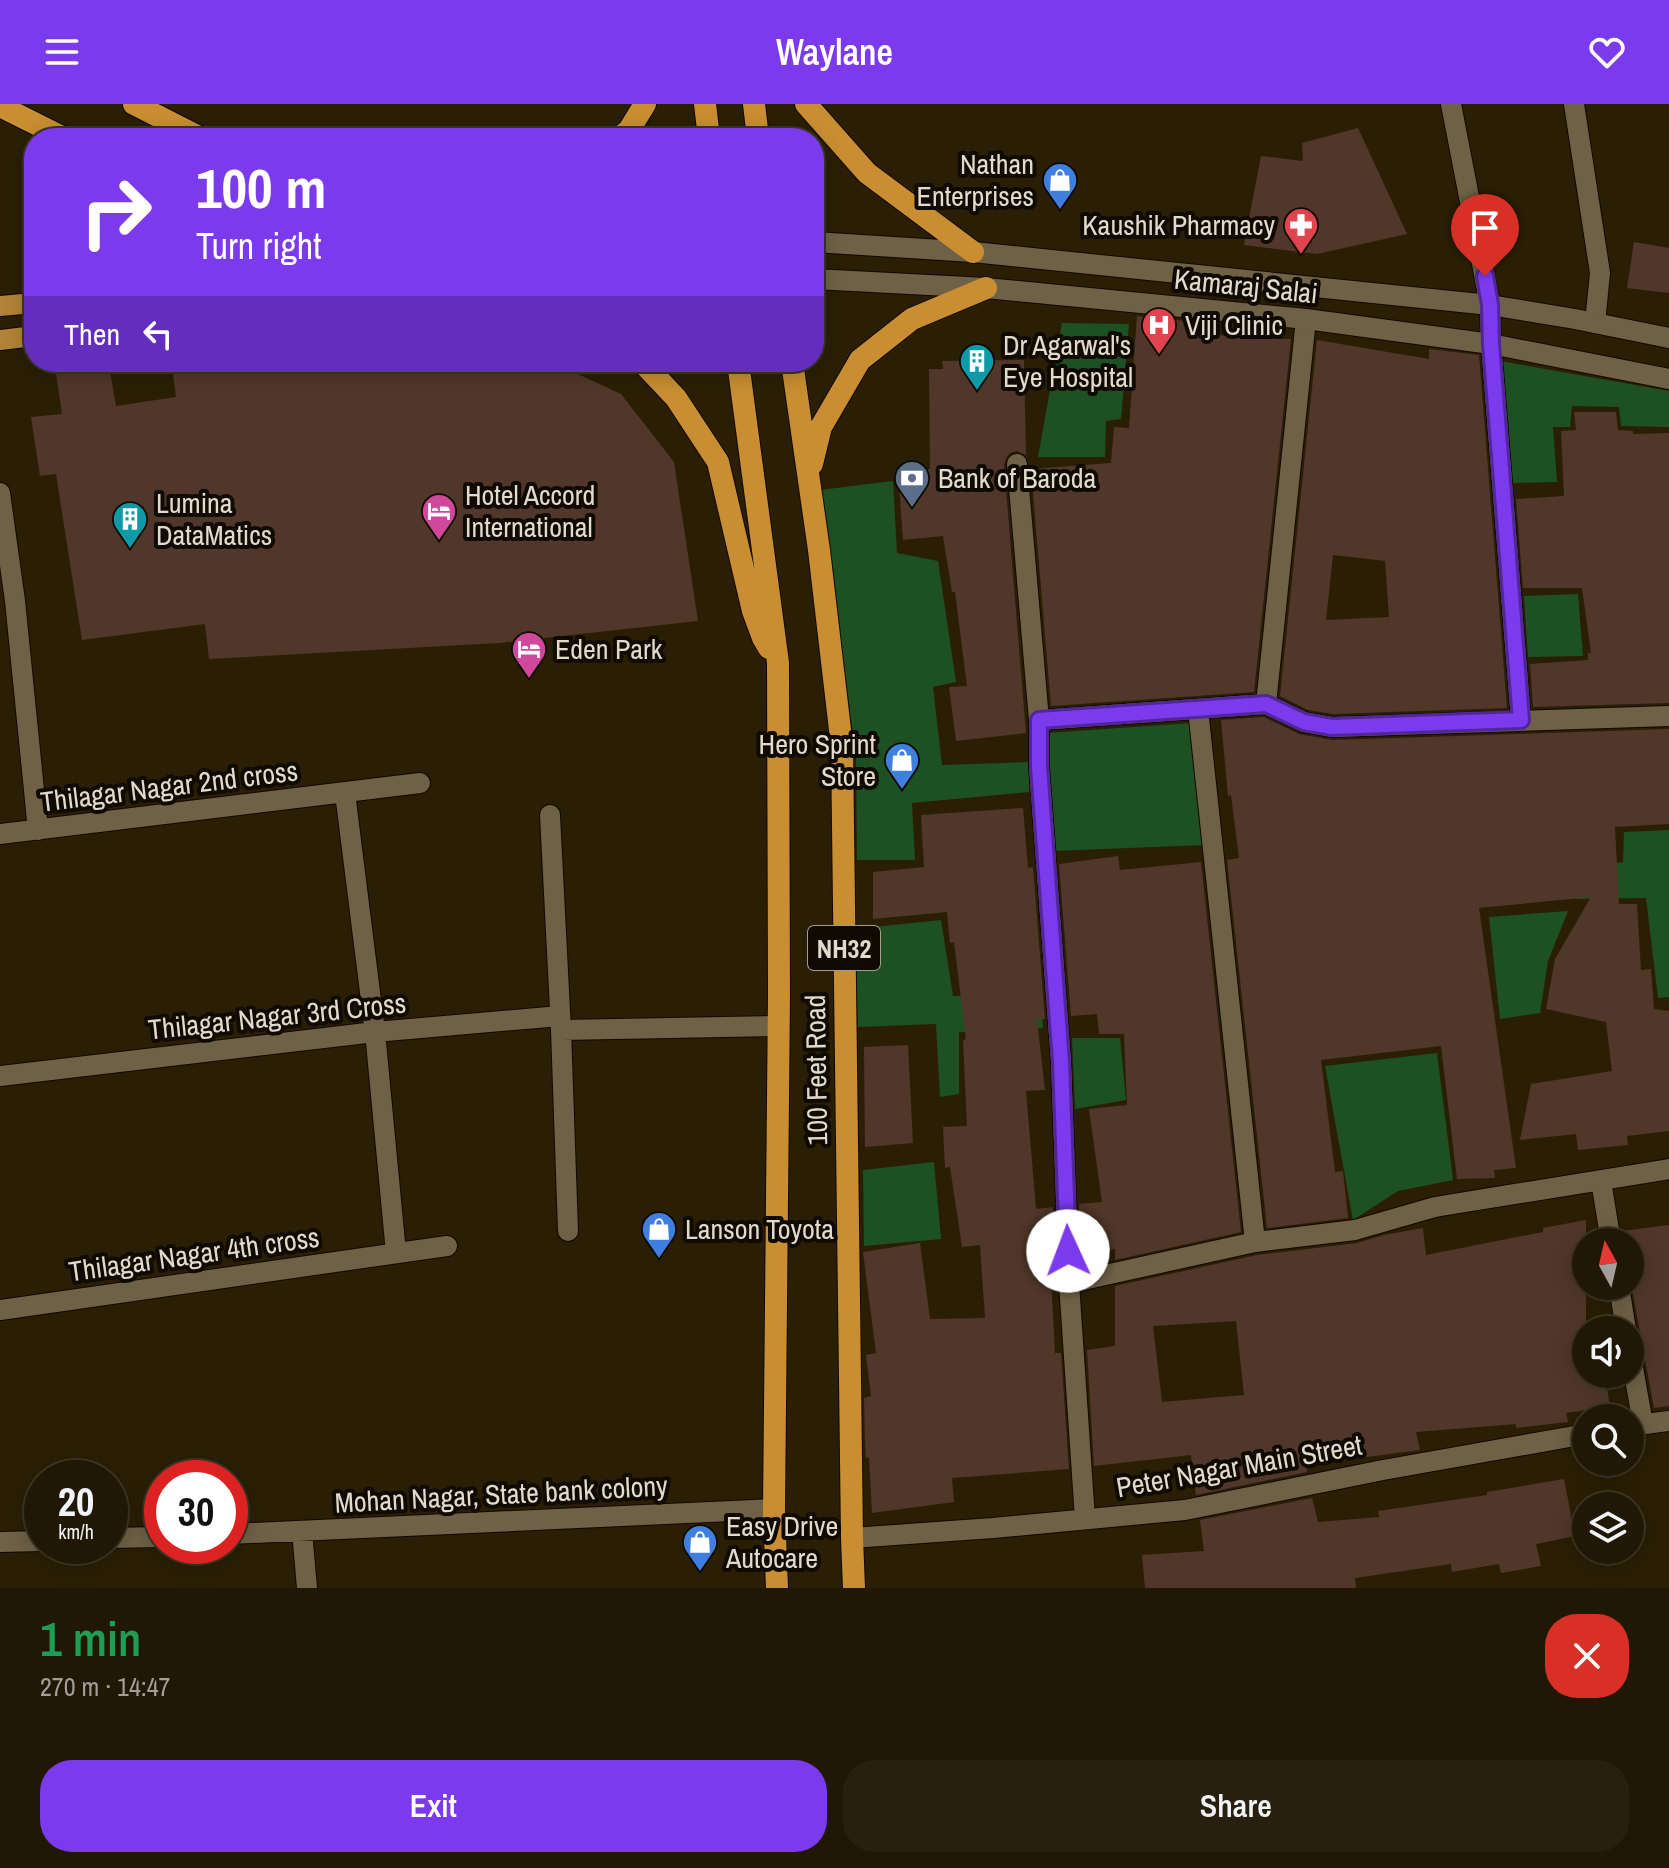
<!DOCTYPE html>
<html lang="en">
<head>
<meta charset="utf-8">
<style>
	body { margin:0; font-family:"Archivo Narrow",sans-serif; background:#28200e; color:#f1f3f6; height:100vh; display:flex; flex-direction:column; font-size:30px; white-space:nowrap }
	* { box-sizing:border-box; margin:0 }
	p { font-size:26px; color:#a29f9a }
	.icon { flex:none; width:44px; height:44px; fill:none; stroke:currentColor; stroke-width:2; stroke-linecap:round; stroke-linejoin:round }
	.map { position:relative; height:1484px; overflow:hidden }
	.details { display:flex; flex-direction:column; background:#201704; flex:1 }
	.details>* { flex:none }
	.guide { position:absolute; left:24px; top:24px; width:800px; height:244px; border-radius:32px; box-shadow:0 4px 20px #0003,0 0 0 2px #3d3626; background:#7c3aed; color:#fff; overflow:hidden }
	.needle { width:52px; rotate:352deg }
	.tools { position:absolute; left:1572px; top:1124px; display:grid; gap:16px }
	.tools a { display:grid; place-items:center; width:72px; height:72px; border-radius:50%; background:#201704; box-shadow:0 4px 20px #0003,0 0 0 2px #3d3626; font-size:40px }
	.speed { position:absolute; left:24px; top:1356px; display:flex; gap:16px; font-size:40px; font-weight:700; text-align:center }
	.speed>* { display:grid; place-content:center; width:104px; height:104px; border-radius:50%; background:#201704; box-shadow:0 4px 20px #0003,0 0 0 2px #3d3626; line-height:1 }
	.speed small { font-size:20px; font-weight:400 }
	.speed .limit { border:12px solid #d22; background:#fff; color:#111 }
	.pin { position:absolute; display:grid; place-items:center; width:68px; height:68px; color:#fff; margin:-82px -34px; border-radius:50% 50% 50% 0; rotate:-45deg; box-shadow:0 0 8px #0007 }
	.pin .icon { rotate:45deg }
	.me { position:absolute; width:88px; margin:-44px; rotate:358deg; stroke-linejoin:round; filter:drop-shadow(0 0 6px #0008) }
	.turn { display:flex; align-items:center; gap:28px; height:168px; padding:0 40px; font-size:36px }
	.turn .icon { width:104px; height:104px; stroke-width:2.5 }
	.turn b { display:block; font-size:56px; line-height:68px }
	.then { display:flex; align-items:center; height:76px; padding:0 40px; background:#0003; gap:16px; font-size:30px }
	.round { display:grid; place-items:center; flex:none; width:84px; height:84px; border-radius:32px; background:#28200e }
	.head { display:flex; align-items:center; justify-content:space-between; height:136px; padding:0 40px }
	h1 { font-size:48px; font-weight:600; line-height:60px; color:#1e9e55 }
	.action { display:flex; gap:16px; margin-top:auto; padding:16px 40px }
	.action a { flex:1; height:92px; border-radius:32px; background:#7c3aed; color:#fff; font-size:32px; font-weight:600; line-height:92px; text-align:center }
	.action a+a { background:#28200e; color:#f1f3f6 }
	header { display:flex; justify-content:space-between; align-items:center; height:104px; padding:0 40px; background:#7c3aed; color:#fff; font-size:36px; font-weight:600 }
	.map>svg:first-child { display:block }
</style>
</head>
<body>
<header><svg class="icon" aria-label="menu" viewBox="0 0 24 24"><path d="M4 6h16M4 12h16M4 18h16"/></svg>Waylane<svg class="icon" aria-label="heart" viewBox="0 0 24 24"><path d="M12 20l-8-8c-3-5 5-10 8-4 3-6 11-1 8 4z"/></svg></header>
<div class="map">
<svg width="1669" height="1484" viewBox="0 0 1669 1484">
	<rect width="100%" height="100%" fill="#2a1f05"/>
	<path fill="#1d5123" d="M1062,219L1129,220L1121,315L1106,317L1105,353H1038Z
		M1500,257L1669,287V323L1621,322L1619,303L1572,302L1570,323H1553L1557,378L1509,379Z
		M893,377L897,449L938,457L956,578L933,583L942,661L1031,658L1029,688L912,699L915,756H857L856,652L820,386Z
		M1578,490L1583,552L1528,553L1524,492Z
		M1191,619L1204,741L1053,747L1047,629Z
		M1669,726V893L1658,894L1646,794L1576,795L1558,770L1623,758L1624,728Z
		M1568,807L1548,857L1540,909L1500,915L1489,813Z
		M941,816L953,892L1040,890L1043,924L959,928V990L940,993L936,920L858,923L855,825Z
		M1072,934H1120L1126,996L1075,1005Z
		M1437,949L1453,1076L1398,1087L1353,1116L1325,962Z
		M934,1058L941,1135L864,1142L863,1066Z"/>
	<path fill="#513729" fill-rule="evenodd" d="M1358,24L1407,130L1317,150L1244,141L1261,52L1303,57L1302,39Z
		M1634,138L1669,144V189L1627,184Z
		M1137,212L1187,217V226L1247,235H1291L1254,588L1051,602L1031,365L1111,359L1114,323L1129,324Z
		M1317,236L1429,255V245L1479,251L1507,604L1333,610L1308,606L1280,592ZM1333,451L1385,457L1389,513L1326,516Z
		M1024,256L1026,351L1017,347L1010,349L1006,354L1004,361L1026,629L956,637L949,583L967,582L955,488H952L943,432L903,436L898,368L930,365L929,265H943L942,257Z
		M205,258H552L621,290L674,358L698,517L499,539L209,555L205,520L82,536L56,370L40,372L31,313L62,310L56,269L109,261L116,302L176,293L172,263Z
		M1574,308H1616L1618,326L1633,327V330L1669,329V599L1533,603L1530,560L1588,556V549H1591L1582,484H1523L1516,395L1564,392L1561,327L1576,326Z
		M1264,613L1299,630L1332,636L1669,625V720L1615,723L1619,800H1637L1641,866L1651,865L1654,905L1669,907V1027L1627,1032L1628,1041L1578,1046L1576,1030L1520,1036L1531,980L1612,967L1606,918L1546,905L1555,855L1591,793L1479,804L1516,1064L1494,1066L1495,1074L1457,1075L1441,942L1321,956L1335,1068L1343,1067L1348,1114L1267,1124L1227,756L1239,754L1231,691L1228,692L1221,616Z
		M1023,704L1028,764L1033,763L1045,915L1037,916L1045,986L1026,987L1036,1105L1053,1103L1055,1153L1050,1154L1055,1249H1061L1069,1365L952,1374L954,1398L872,1409L869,1353L866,1354L865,1338L864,1294L871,1292L866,1251L876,1249L863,1148L920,1139L930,1215L985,1214L980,1141L962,1143L950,1063L945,1064L943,1023L967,1022L963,936L966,935L954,838L950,839L947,808L873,815V768L924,763L921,711Z
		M1118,752L1120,766L1201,758L1241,1128L1115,1156V1145L1081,1150L1079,1100L1102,1098L1089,1005L1127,1001L1124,930H1099L1097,910L1071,912L1059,760Z
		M908,941L913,1039L865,1043L864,943Z
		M1586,1116V1270H1605L1610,1303L1566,1309L1568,1318L1516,1324V1320L1416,1328L1420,1346L1306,1361L1307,1368L1196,1391L1191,1351L1094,1362L1087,1246L1115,1242V1182L1257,1151L1357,1139L1384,1131L1423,1124L1426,1151L1543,1128V1124ZM1236,1217L1244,1291L1162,1298L1153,1222Z
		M1669,1121V1302L1654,1304L1630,1174V1138H1624L1622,1127Z
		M1564,1375L1575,1432L1536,1440L1541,1462L1501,1469L1499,1460L1452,1468L1451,1460L1355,1474L1356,1484H1145L1142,1451L1204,1447L1200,1416L1312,1394L1318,1418L1379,1413L1378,1407L1487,1391V1388Z"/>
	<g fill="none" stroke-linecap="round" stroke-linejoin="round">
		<g stroke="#130800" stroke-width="22">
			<path id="minor" d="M1451,0L1490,201L1491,240L1521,616
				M1574,0L1600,169L1595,219
				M1017,360L1039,616V663L1061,958L1069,1179L1085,1415
				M0,389L15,497L38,726
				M1266,600L1306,215
				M1198,605L1255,1138
				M1039,616L1266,600L1304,618L1332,623L1669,612
				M345,689L375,928L396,1149
				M550,711L561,926L568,1127
				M0,730L420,679
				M561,926L778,922
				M0,972L375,928L560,912
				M1601,1077L1611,1138
				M1069,1179L1255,1138L1355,1126L1435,1103L1669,1065
				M1619,1182L1626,1226
				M0,1206L447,1142
				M1630,1247L1643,1320
				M1630,1322L1669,1317
				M302,1427L307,1484
				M230,1430L774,1405
				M110,1434L162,1433
				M852,1434L993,1424L1185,1406L1383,1366L1586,1330
				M0,1438L42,1437"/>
		</g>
		<g stroke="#130800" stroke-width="22">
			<path id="secondary" d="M814,138L973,148L1490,201L1575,215L1669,234
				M814,175L986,184L1306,215L1491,240L1669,275"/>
		</g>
		<g stroke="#130800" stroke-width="22">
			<path id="primary" d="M0,202L34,199
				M0,236L34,232"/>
		</g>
		<g stroke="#130800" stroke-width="24">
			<path id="trunk" d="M134,0L201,34
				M705,0L709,34
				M754,0L758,34
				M806,0L867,69L973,148
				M0,2L64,34
				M619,34L629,26L645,0
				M642,258L676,294L718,358L753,507L763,534L769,544
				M738,258L778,559L779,891L774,1405L777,1484
				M792,258L819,446L842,643L852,1434L854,1484
				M812,360L821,323L860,256L912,215L986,184"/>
		</g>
		<use href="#minor" stroke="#6e6146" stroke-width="20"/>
		<use href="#secondary" stroke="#6e6146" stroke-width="20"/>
		<use href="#primary" stroke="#b18336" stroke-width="20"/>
		<use href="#trunk" stroke="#c88e31" stroke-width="22"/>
	</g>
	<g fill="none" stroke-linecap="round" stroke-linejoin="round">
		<g stroke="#51269a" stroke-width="20">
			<path id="route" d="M1068,1147L1061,958L1039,663V616L1266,600L1304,618L1332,623L1521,616L1491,240L1490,201L1485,172"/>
		</g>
		<use href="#route" stroke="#7c3aed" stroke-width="14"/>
	</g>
	<defs>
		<g id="shop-pin" transform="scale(1.8)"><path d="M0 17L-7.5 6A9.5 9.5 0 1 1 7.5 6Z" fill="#3f7fe0" stroke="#0f0a02"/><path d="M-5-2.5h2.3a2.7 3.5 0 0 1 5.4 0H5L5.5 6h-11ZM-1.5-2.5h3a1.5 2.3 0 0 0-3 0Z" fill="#fff"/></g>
		<g id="pharmacy-pin" transform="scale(1.8)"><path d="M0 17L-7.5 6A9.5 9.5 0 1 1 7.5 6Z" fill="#e0444e" stroke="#0f0a02"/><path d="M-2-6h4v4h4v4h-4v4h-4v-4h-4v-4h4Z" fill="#fff"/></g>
		<g id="hospital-pin" transform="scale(1.8)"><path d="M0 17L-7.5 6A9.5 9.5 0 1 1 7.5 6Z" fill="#e0444e" stroke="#0f0a02"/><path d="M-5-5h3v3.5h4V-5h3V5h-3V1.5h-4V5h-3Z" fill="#fff"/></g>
		<g id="building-pin" transform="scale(1.8)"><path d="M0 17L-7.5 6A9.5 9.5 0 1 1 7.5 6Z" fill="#0f9aa8" stroke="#0f0a02"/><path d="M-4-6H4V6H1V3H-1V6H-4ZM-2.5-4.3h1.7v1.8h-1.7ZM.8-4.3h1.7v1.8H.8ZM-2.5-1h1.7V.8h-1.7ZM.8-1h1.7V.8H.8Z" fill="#fff"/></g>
		<g id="bank-pin" transform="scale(1.8)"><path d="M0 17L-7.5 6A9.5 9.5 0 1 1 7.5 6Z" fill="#5c6f8a" stroke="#0f0a02"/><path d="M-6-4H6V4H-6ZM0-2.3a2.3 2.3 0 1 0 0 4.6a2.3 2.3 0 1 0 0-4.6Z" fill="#fff"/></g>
		<g id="hotel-pin" transform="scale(1.8)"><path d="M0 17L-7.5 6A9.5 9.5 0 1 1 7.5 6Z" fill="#d1479c" stroke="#0f0a02"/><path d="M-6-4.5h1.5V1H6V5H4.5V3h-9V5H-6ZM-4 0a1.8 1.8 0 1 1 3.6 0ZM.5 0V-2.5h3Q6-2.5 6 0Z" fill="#fff"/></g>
	</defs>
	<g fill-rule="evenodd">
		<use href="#shop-pin" x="1060" y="76"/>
		<use href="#pharmacy-pin" x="1301" y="121"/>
		<use href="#hospital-pin" x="1159" y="221"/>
		<use href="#building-pin" x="977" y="257"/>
		<use href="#bank-pin" x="912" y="374"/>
		<use href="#hotel-pin" x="439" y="407"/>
		<use href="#building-pin" x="130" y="415"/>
		<use href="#hotel-pin" x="529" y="545"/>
		<use href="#shop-pin" x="902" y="656"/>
		<use href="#shop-pin" x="659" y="1125"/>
		<use href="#shop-pin" x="700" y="1438"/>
	</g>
	<g text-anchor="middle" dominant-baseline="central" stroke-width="8" stroke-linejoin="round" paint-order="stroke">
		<rect fill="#0f0a02" stroke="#a39c8f" stroke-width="2" x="808" y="822" width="72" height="44" rx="6"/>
		<g font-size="26" font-weight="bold" fill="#e2dbcc">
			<text x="844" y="844">NH32</text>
		</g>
		<g font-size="28" fill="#e2dbcc" stroke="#0f0a02" text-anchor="start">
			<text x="1034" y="60" text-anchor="end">Nathan<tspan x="1034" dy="32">Enterprises</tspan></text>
			<text x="1275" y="121" text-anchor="end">Kaushik Pharmacy</text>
			<text x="1185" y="221">Viji Clinic</text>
			<text x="1003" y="241">Dr Agarwal's<tspan x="1003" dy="32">Eye Hospital</tspan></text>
			<text x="938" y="374">Bank of Baroda</text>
			<text x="465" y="391">Hotel Accord<tspan x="465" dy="32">International</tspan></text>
			<text x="156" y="399">Lumina<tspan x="156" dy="32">DataMatics</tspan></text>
			<text x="555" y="545">Eden Park</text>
			<text x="876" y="640" text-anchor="end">Hero Sprint<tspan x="876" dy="32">Store</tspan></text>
			<text x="685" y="1125">Lanson Toyota</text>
			<text x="726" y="1422">Easy Drive<tspan x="726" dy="32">Autocare</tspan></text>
		</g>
		<g font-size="28" fill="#e2dbcc" stroke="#0f0a02">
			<text transform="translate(1246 182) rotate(6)">Kamaraj Salai</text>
			<text transform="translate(169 682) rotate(-7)">Thilagar Nagar 2nd cross</text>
			<text transform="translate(277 912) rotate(-6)">Thilagar Nagar 3rd Cross</text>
			<text transform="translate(816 966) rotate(-91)">100 Feet Road</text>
			<text transform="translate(194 1150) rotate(-8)">Thilagar Nagar 4th cross</text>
			<text transform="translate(1239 1362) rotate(-10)">Peter Nagar Main Street</text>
			<text transform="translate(501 1390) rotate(-3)">Mohan Nagar, State bank colony</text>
		</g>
	</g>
</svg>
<div class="tools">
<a><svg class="needle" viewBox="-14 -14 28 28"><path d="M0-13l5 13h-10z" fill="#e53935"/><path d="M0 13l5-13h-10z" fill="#a29f9a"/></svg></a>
<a><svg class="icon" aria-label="sound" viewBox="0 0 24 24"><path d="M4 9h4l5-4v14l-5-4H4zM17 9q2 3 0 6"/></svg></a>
<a><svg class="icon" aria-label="search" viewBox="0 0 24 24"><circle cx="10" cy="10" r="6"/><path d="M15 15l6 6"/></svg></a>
<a><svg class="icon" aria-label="layers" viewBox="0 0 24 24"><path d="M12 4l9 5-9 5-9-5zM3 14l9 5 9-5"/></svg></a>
</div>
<div class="speed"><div>20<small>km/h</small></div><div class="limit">30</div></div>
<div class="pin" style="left:1485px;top:172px;background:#d93025"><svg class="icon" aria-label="arrive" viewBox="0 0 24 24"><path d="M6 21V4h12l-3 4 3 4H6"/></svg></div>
<svg class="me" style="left:1068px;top:1147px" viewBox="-20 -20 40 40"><circle r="19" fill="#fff"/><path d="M0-13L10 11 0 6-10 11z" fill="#7c3aed"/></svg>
<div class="guide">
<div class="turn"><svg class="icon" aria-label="right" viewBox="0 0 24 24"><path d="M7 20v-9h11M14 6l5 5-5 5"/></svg><div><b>100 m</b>Turn right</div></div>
<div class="then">Then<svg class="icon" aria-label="left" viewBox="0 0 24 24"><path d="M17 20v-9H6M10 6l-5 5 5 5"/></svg></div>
</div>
</div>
<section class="details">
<div class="head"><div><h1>1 min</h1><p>270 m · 14:47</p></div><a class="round" style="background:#d93025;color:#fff"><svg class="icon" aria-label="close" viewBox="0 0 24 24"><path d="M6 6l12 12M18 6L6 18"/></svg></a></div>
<div class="action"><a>Exit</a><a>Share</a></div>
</section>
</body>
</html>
